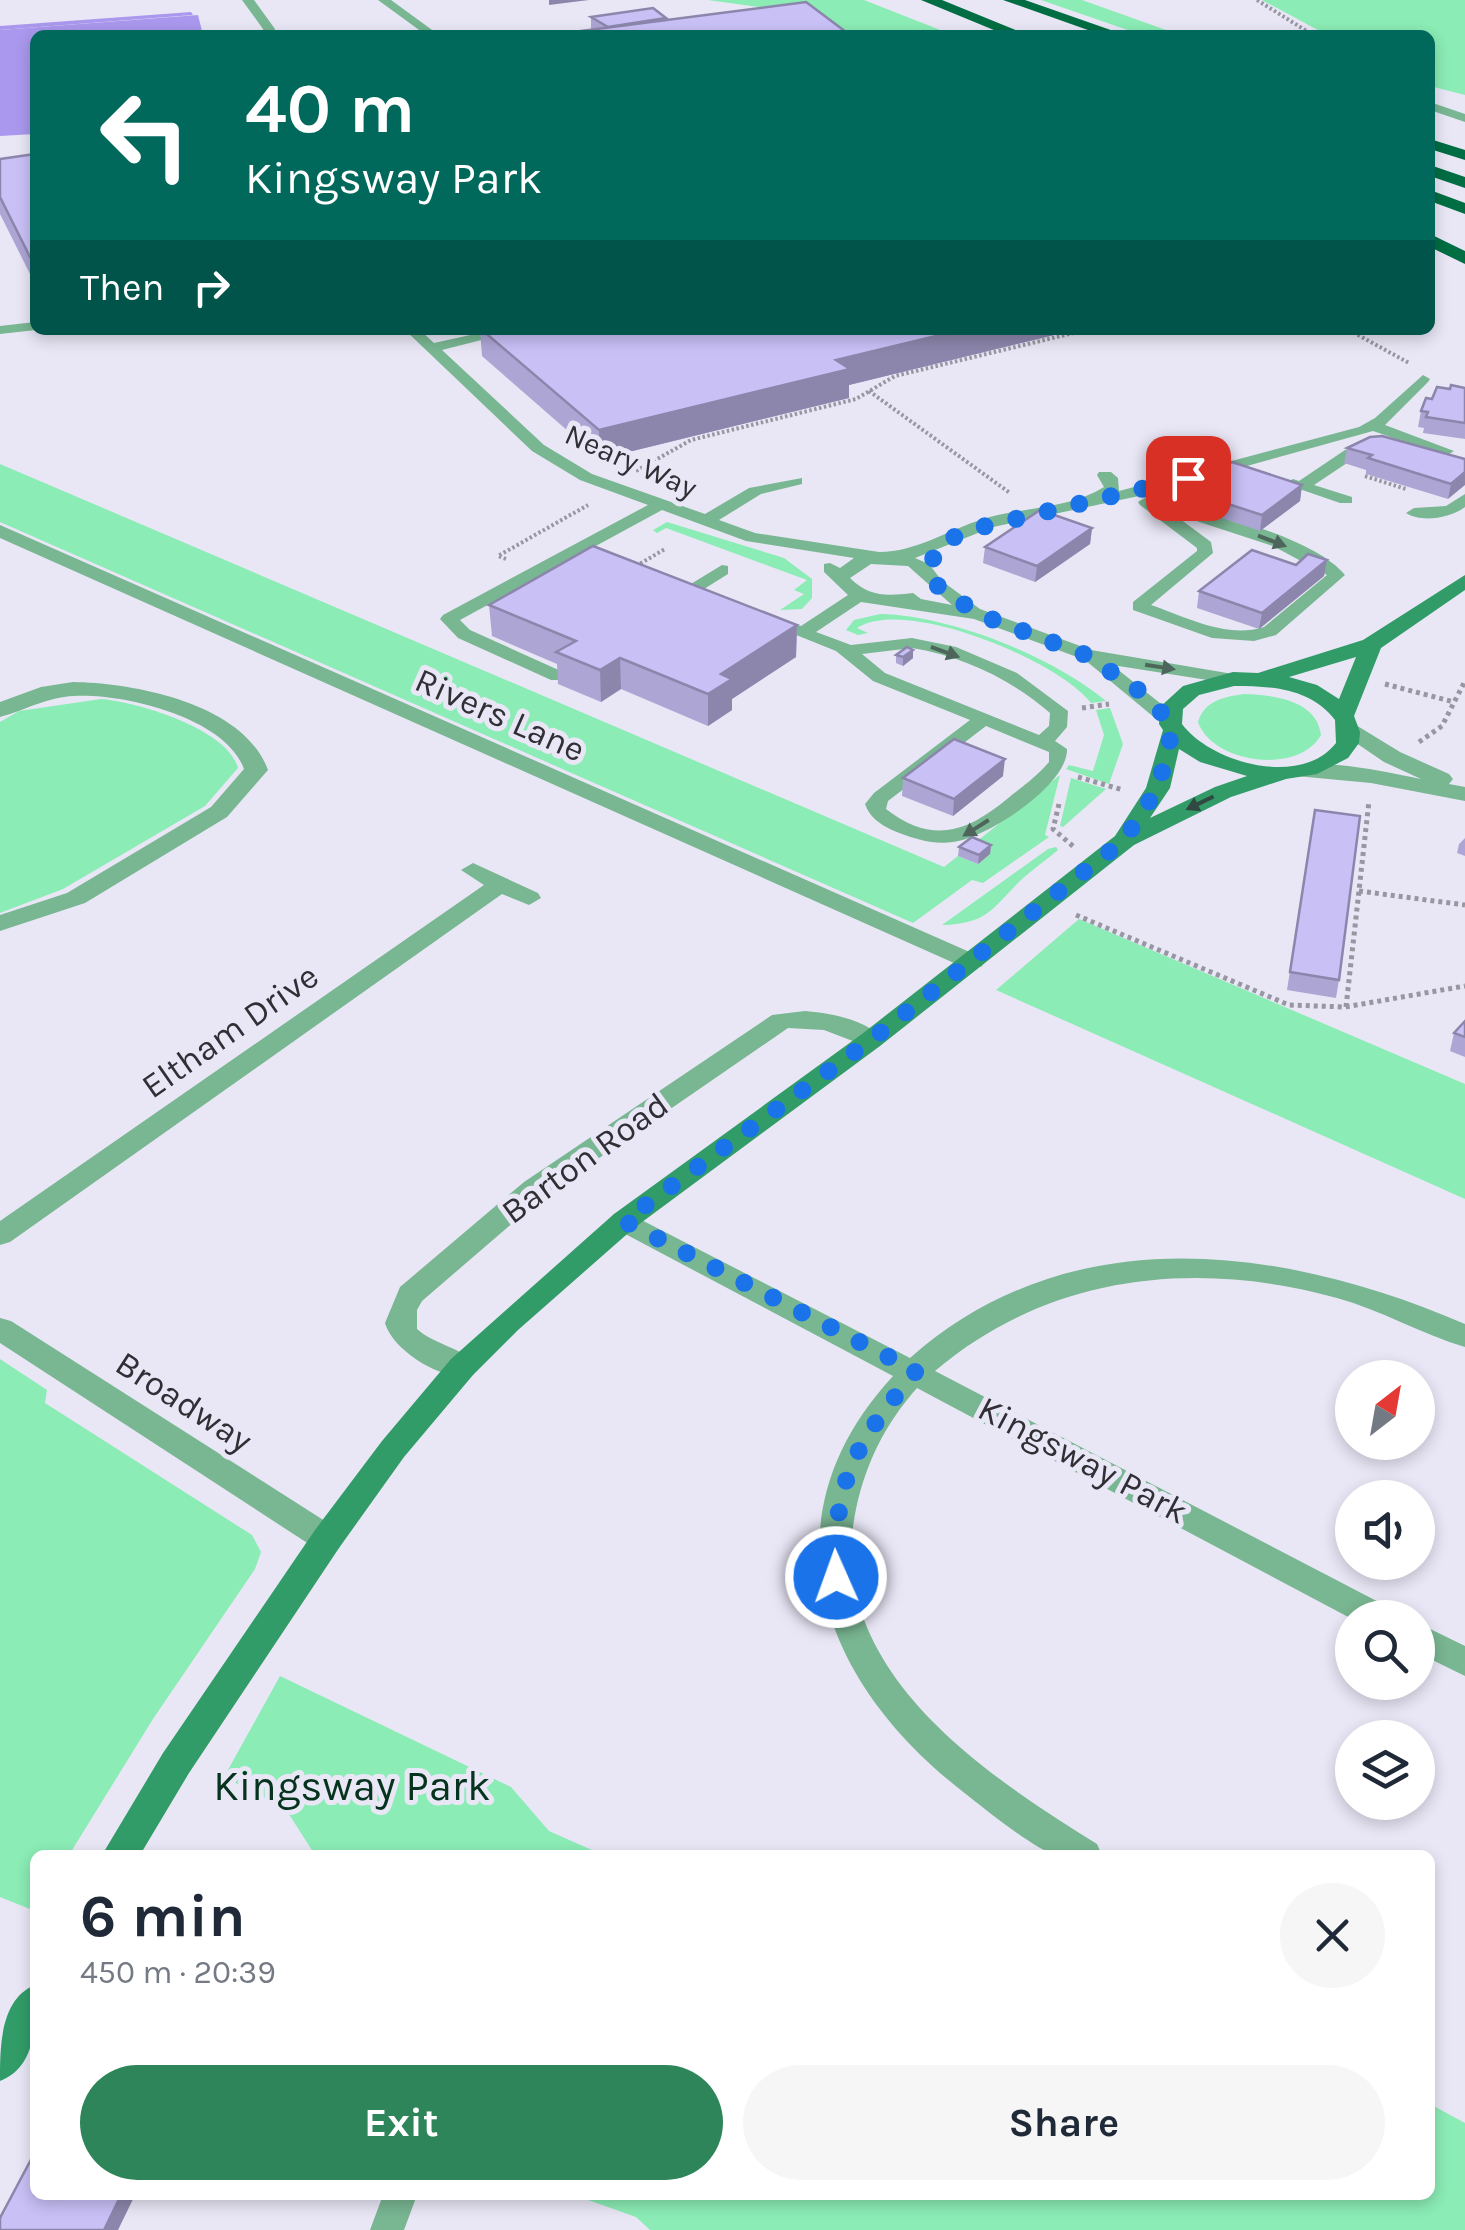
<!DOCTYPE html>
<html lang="en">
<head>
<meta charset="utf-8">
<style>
	body { margin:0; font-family:Karla,sans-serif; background:#f6f6f7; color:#1f2937; height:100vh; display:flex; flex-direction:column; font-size:38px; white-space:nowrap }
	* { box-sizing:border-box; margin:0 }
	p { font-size:32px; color:#747a83 }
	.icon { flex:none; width:55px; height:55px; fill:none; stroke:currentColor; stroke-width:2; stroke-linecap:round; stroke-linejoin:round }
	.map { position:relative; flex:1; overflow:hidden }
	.side { position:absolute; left:30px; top:1850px; width:1405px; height:350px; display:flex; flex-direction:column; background:#fff; border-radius:15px; box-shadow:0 5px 15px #0003 }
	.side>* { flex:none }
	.guide { position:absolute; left:30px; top:30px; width:1405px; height:305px; border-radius:15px; box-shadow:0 5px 15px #0003; background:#00695c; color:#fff; overflow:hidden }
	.needle { width:65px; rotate:31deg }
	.fabs { position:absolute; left:1335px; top:1360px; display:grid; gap:20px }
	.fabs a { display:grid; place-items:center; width:100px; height:100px; border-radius:50%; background:#fff; box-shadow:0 5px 15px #0003; font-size:50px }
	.pin { position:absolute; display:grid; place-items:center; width:85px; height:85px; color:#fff; margin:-42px; border-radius:20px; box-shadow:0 5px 15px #0006 }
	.me { position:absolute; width:110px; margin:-55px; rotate:358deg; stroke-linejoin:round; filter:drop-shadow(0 0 8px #0008) }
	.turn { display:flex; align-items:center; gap:35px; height:210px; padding:0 50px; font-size:45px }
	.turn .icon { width:130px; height:130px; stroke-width:2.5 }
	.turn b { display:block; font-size:70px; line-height:85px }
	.then { display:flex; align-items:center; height:95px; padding:0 50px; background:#0003; gap:20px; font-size:38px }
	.round { display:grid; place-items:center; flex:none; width:105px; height:105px; border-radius:52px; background:#f6f6f7 }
	.headline { display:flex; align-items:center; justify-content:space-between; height:170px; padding:0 50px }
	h1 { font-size:60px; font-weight:700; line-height:75px }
	.primary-button { display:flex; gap:20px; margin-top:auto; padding:20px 50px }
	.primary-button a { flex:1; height:115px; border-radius:60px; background:#2d8559; color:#fff; font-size:40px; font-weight:700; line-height:115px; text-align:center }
	.primary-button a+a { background:#f6f6f7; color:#1f2937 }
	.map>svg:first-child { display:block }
</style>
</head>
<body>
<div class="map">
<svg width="1465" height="2230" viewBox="0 0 1465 2230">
	<rect width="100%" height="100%" fill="#e9e7f6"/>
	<path fill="#8becb5" d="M708,0H864L953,35H833L788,11Z
		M1041,0H1082L1180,35H1142Z
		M1262,0H1465V95L1430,86V35H1327Z
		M0,464L944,867L958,856L978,864L990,854L971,846L1060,775L1045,835L1049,837L983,883L972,880L913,923L0,522Z
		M667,522L784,558L812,579V598L802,609L780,610L804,594L794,590L807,580L666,528L657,533L653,530Z
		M880,614C949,615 1054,657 1106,701L1091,703C1059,661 905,596 857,628L868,633L858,635L846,630L854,620Z
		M1244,694C1273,695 1317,700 1321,735C1299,775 1213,764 1198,722C1205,700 1224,697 1244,694Z
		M101,699C138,702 228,729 238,768L205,806L63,889L0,913V722L19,711Z
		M1110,708L1123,744L1109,784L1066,769L1069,765L1093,771L1104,735L1096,710Z
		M1071,778L1106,789L1063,827L1060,826Z
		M1056,847L1058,850C1046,860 1032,870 1021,880C992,909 987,924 942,925L1048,849Z
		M1079,919L1465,1084V1199L996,990Z
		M0,1359L47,1390L45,1403L252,1535L261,1552L255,1569L153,1719L69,1855H35V1911L0,1897Z
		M280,1676L511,1787L549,1831L603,1855H315L285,1808L224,1777Z
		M1430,2104L1465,2123V2230H650L636,2217L574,2195H1430Z"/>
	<path fill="#aa98ee" d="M198,15L203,35H35V134L0,136V30Z"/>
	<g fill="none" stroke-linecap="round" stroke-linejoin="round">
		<path fill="#aa98ee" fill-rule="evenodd" d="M191,12L193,15L0,30V26Z"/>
		<path stroke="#9796a1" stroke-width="4" stroke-dasharray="2.5 2.5" stroke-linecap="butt" d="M1257,0L1313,35
			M1349,330L1409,363
			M869,391L1010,493
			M636,471L691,440L856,399L895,376L1086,330
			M1365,476L1406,489
			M506,559L498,556L588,505
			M636,566L665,549"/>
		<path stroke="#9796a1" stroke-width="5" stroke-dasharray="4 4" stroke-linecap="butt" d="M1385,684L1454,702
			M1082,708L1109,704
			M1419,742L1442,726L1465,681
			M1078,777L1123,790
			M1059,804L1053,829L1074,847
			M1359,891L1465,905
			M1076,915L1289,1005L1345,1007L1465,986
			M1346,1007L1369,801"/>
		<path fill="#79b692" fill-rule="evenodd" d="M242,0H254L275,29L274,35H262L263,29Z
			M378,0H391L439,35H426Z
			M1430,102L1465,114V122L1430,110Z
			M35,322L36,330L0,334V326Z
			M405,330H420L434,343L493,330H521L442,350L544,445L592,474L705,514L749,488L802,478V484L761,494L719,520L755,533L879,552C916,552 948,530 983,519C1023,507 1069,509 1104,487L1097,475L1099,472H1111L1118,478L1119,491L1359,427L1375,418L1423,375L1430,379L1428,382L1385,425L1454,451L1446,456L1373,431L1139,496L993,527L915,558L929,564L942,581L980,609L1091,650L1239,675V683L1233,684L1112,665L1175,715V723H1161L1085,660L974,619L861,602L816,632L851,645L912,638L956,647L1017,673L1068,711L1067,727L1055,741L1067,749C1068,785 987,838 953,842C932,845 911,838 892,830C880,824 870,818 865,804L874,793L970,720L873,681L836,651L759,620L768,615L801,626L848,595L824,572V564L830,563L840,568L854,558L746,541L662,510L460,620L470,630L563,672V680H551L458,638L440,619L443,615L648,505L580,480L532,451ZM871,564L908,566L952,605L921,599L913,593C886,596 869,597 850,578ZM912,648C962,656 1011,679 1050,713L1049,726L1039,735L885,673L862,654ZM986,726L1049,752V762C1039,774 1026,784 1013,794C971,830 935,847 886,809L888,801Z
			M1373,444L1379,446V452L1356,457L1314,485L1352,497V503H1340L1285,484L1293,479L1299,481L1345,450Z
			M1465,494V507C1451,518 1421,523 1406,513L1414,508L1446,506Z
			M1146,497C1198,509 1312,535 1345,575L1276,635L1254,641L1212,638L1133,610V602L1197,551V548L1140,505L1138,502ZM1172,513L1273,546L1327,575L1264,627C1227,639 1186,617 1151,605L1213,553L1211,542Z
			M722,565L728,566V574L696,594H684L681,590Z
			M383,2195H417L404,2230H370Z"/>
		<path fill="#79b692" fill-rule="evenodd" d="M0,525L981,957L985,962L981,967H963L0,538Z
			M73,682C136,683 244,704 268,770L227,817L85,903L0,931V915L67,893L211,807L244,769C226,718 124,693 74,696C47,697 26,710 0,717V702L41,687Z
			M1351,722L1400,752L1449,774L1453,779L1449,784L1465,787V801L1371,783L1296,776L1292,771C1310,754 1395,774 1421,779L1384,762L1343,734L1340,729Z
			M473,863L538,893L541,898L529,905L502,894L10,1242L0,1245V1221L484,885L461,870Z
			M805,1011C830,1013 868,1020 884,1040L871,1048L824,1030L788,1028L544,1196L422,1301L417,1310V1329C434,1345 466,1348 477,1367L473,1375C444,1383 393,1351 385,1323L400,1287L524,1182L772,1015Z
			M624,1211L910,1358C1070,1216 1284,1246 1465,1324V1347C1421,1334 1381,1310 1337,1298C1196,1259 1049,1274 935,1371L1392,1609L1397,1618L1352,1619L917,1388C885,1424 866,1463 856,1509C823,1667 981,1772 1097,1844L1102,1855C1088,1855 1071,1858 1056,1855C1036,1851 980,1805 962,1791C822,1682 760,1520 893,1376L614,1228L610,1221L614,1214Z
			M1418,1623L1465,1646V1676L1418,1653Z"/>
		<path fill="#79b692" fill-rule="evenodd" d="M0,1318L11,1321L339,1530L343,1539L339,1548L327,1552L315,1548L0,1343Z"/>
		<path fill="#319c68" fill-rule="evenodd" d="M1465,575V590L1381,648L1354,716L1360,732L1359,743L1348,758L1317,774L1286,779L1231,797L1134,845L880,1046L634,1228L518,1330L473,1375L404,1457L339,1548L189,1773L140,1855H102L163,1753L315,1530L382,1441L451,1359L614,1214L862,1034L1115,836L1146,788L1163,730L1159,724L1160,707L1183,686L1233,672L1258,673L1363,640ZM1356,657L1339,699L1317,685L1289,677ZM1234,686C1270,686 1311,688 1335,720L1336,743C1301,788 1211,763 1182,724L1183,709L1199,695ZM1179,749L1200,762L1247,776L1215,787L1150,818L1170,788Z
			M35,1985C35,2019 39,2066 0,2081C0,2047 0,1999 35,1985Z"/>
		<path fill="#006d42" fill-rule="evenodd" d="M921,0H942L1028,35H1006Z
			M1003,0H1025L1125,35H1102Z
			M1430,139L1465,150V160L1430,149Z
			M1430,165L1465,177V188L1430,176Z
			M1430,190L1465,203V214L1430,201Z
			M1430,234L1465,251V264L1430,247Z"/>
	</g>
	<path fill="#ada5d4" d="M591,17L666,20L591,29Z
		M35,154V284L0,214V159Z
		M480,330H1075L849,385V398L600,459L482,356Z
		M1465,388V439L1423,433L1424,428L1418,427L1421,411L1450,389Z
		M1347,448L1465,459L1448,499L1366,474V470L1344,463Z
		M1302,485L1300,501L1260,531L1189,507L1191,492Z
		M1092,528L1090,544L1035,582L983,563L985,547Z
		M1327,560L1324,576L1259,629L1197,608L1199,591L1296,565Z
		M489,605L797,625L796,657L732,699V710L708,726L621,689L601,702L558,684L557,664L492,636Z
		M896,655L913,658L903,666L896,663Z
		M1003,776L953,816L902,796L903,778Z
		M1315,810L1339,980L1336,998L1287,990Z
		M1465,838V856L1457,853L1459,844Z
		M991,845L990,854L978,864L958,856L959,847Z
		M1465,1021V1057L1450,1051L1454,1033Z"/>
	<path fill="#8d86ac" d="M549,0H589L549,5Z
		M35,256V284L30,257Z
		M961,330H1075L849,385V398L600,459L599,430L836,360Z
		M1465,472V485L1448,499L1451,484Z
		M1302,485L1300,501L1260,531L1262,515Z
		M1092,528L1090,544L1035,582L1037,566Z
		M1327,560L1324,576L1259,629L1262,613Z
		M797,625L796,657L732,699V710L708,726V694L721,674Z
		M913,650V658L903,666V657Z
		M620,658L621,689L601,702L600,670Z
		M1005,759L1003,776L953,816L954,799Z
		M991,845L990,854L978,864L979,855Z
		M121,2195H135L118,2230H104Z"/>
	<path fill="#c9c0f6" stroke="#8d86ac" stroke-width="2.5" d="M806,2L850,35H550Z
		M653,8L666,18L608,27L591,17Z
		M35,154V256L30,257L0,197V159Z
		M482,330H961L836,360L850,369L599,430Z
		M1451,385L1465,388V423L1426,417L1428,412L1421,411L1426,398L1432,399L1437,387L1450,389Z
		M1382,436L1465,459V472L1451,484L1368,458L1372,455L1347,448L1370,437Z
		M1232,462L1302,485L1262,515L1191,492Z
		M1040,510L1092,528L1037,566L985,547Z
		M593,546L797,625L721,674L732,679L708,694L620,658L600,670L556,652L576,641L489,605Z
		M1252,550L1296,565L1308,554L1327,560L1262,613L1199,591Z
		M907,647L913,650L903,657L896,655Z
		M954,739L1005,759L954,799L903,778Z
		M1315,810L1360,816L1339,980L1290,972Z
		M972,837L991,845L979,855L959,847Z
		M1465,1021V1037L1454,1033Z
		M35,2152V2195H121L104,2230H0V2218Z"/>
	<defs><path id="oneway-solid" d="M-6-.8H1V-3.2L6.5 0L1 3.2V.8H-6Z" transform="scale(2.5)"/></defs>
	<g fill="#4d655a">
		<use href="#oneway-solid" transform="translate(1272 541) rotate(21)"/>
		<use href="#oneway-solid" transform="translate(945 652) rotate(20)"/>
		<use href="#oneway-solid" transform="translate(1160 667) rotate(9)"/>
		<use href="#oneway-solid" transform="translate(976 828) rotate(148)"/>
	</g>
	<use fill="#304a42" href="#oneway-solid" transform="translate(1200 803) rotate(154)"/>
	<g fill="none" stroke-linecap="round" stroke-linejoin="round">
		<path stroke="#1a73e8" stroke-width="18" stroke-dasharray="0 32.4" d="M836,1577C833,1479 855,1445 916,1371L624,1221L871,1040L1124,840L1158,788L1172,732L1168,719L1138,690L1086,655L978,614L931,581L928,573L938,545L969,530L1188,478"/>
	</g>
	<g text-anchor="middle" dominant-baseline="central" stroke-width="10" stroke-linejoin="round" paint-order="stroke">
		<g font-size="30" fill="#302f35" stroke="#e9e7f6">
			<text transform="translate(631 461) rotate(24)">Neary Way</text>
		</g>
		<g font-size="35" fill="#302f35" stroke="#e9e7f6">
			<text transform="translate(500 715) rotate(24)">Rivers Lane</text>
			<text transform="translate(230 1031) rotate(-35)">Eltham Drive</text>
			<text transform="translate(585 1158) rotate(-36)">Barton Road</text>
			<text transform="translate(184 1402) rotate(33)">Broadway</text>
			<text transform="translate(1083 1460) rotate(28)">Kingsway Park</text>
		</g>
		<g font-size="42" fill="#05331d" stroke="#e9e7f6">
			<text x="352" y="1786">Kingsway Park</text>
		</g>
	</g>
</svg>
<div class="fabs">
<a><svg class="needle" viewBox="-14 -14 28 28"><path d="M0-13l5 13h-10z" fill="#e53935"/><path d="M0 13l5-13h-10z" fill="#747a83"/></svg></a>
<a><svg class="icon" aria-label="sound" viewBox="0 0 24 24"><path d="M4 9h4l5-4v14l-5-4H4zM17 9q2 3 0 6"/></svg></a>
<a><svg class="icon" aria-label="search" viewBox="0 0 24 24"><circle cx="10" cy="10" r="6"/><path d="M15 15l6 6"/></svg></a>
<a><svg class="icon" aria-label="layers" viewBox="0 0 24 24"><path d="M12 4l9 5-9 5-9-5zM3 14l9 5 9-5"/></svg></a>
</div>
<div class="pin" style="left:1188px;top:478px;background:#d93025"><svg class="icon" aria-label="arrive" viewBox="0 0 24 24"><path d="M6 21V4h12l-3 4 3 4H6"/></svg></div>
<svg class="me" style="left:836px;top:1577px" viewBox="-20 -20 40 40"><circle r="17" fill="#1a73e8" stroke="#fff" stroke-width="3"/><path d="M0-11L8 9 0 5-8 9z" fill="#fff"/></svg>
<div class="guide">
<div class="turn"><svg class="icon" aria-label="left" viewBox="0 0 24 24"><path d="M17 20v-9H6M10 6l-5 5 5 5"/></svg><div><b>40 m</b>Kingsway Park</div></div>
<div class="then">Then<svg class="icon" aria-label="right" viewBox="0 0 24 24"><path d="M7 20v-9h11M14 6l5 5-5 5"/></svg></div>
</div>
<section class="side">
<div class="headline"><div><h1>6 min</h1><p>450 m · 20:39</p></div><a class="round"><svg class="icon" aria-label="close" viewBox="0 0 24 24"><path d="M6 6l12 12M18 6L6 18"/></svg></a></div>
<div class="primary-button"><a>Exit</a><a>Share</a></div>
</section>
</div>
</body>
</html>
